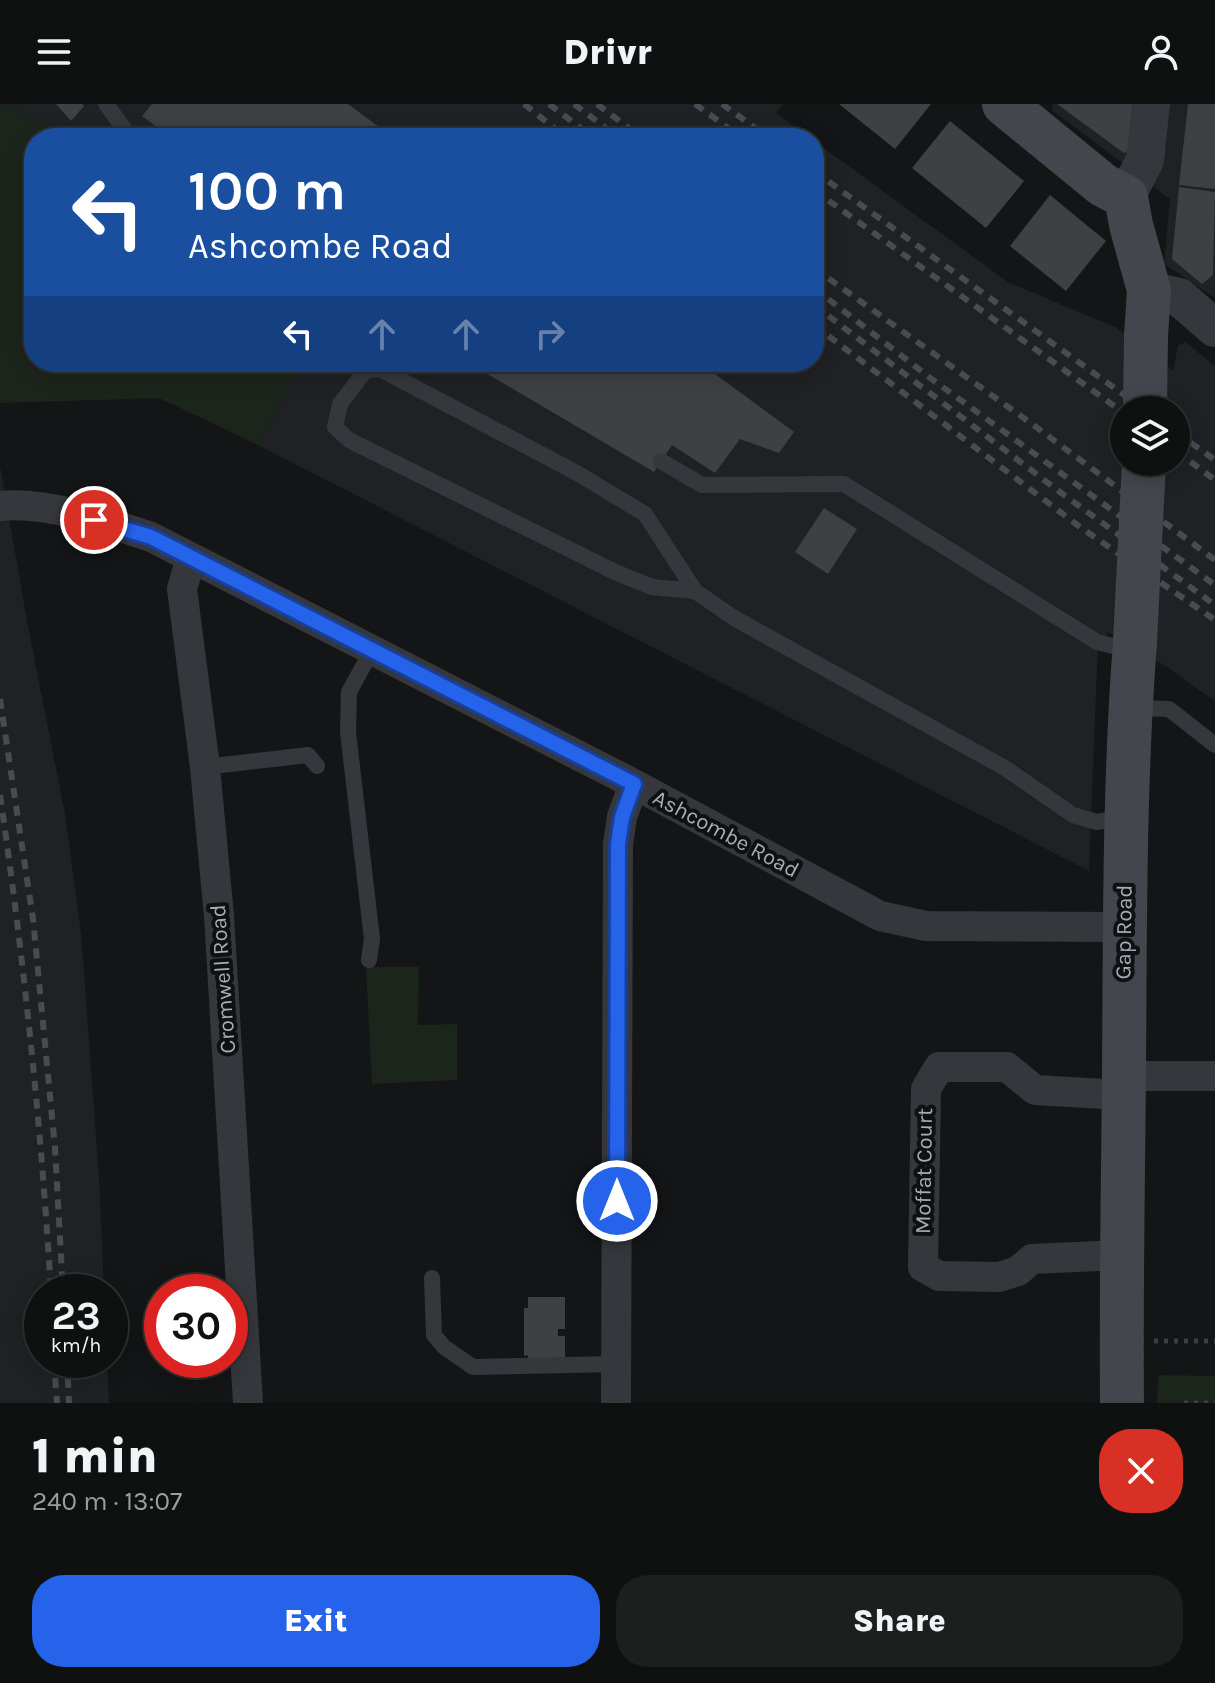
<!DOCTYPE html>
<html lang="en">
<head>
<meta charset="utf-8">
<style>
	body { margin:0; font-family:Karla,sans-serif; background:#1d1e1e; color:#f1f3f6; height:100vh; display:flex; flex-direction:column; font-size:30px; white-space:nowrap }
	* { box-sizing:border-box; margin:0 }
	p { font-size:26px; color:#9b9d9f }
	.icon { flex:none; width:44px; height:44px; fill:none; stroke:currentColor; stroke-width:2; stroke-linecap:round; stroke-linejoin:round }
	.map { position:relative; height:1299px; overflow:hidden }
	.side { display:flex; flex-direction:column; background:#0f1010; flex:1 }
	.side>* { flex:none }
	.guide { position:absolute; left:24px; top:24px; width:800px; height:244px; border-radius:32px; box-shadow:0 4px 20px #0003,0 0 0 2px #2f3030; background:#1a4fa0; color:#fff; overflow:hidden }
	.tools { position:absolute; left:1110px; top:292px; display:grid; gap:16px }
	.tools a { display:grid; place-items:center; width:80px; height:80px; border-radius:50%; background:#0f1010; box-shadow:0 4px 20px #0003,0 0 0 2px #2f3030; font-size:40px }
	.speed { position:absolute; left:24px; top:1170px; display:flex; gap:16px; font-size:40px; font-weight:700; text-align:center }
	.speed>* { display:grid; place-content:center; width:104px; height:104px; border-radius:50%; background:#0f1010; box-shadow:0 4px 20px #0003,0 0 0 2px #2f3030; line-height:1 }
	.speed small { font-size:20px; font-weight:400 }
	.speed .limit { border:12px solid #d22; background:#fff; color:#111 }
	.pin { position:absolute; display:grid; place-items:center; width:68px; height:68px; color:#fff; margin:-34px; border:4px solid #fff; border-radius:50%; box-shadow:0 2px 8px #0007 }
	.me { position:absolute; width:88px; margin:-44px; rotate:0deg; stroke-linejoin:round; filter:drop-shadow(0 0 6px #0008) }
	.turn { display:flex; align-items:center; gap:28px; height:168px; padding:0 32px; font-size:36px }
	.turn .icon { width:104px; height:104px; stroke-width:2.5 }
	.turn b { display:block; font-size:56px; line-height:68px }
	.lanes { display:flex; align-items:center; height:76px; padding:0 32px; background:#0003; justify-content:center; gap:40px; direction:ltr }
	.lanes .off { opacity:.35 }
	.round { display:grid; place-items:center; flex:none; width:84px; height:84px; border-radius:32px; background:#1d1e1e }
	.overview { display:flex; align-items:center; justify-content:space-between; height:136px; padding:0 32px }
	h1 { font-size:48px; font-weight:800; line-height:60px }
	.action { display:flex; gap:16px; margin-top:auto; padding:16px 32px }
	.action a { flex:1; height:92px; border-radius:32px; background:#2563eb; color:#fff; font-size:32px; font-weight:800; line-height:92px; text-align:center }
	.action a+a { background:#1d1e1e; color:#f1f3f6 }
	header { display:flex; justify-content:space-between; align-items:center; height:104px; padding:0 32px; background:#0f1010; font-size:36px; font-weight:800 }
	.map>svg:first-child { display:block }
</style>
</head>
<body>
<header><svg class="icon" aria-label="menu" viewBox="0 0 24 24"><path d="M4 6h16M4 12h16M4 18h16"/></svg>Drivr<svg class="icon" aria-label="person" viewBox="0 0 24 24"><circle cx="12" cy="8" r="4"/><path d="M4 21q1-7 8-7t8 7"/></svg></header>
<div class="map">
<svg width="1215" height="1299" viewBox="0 0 1215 1299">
	<rect width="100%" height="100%" fill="#141516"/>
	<path fill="#202124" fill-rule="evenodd" d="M5,0H783L776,9L810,34H63Z
		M1053,0H1215V194L1164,160L1170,95L1052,6Z
		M814,37L1008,178L1117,224L1173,267L1178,242L1185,238L1215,262V597L1164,561L1109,529L1098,538L1089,767L260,342L301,258H814ZM1124,306H1176V358H1124Z
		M0,362L27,517L65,710L81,829L99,1072L104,1188H42V1256H107L109,1299H0Z"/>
	<path fill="#1c251c" d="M0,0H5L63,34H34V258H301L260,342L159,294L0,299Z
		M366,863H419L418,921L457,920V976L372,980Z
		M1158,1271L1215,1272V1299H1157Z"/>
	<path fill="#3e4044" d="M56,0H82L84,2L71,17Z
		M152,0H348L394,34H165L167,31L142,12Z
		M839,0H931L895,45Z
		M1057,0H1133L1128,47L1124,49Z
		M1188,0H1215V85L1179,81Z
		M950,17L1024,77L986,124L912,64Z
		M1179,83L1215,88L1213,171L1202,180L1172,155Z
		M1050,91L1106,137L1066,187L1010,142Z
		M467,258H699L794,328L779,349L740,335L715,369L672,341L654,368Z
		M824,404L857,425L828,470L795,448Z
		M528,1193H565V1225H558V1232H565V1258L527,1259L528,1251L524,1252V1204H528Z"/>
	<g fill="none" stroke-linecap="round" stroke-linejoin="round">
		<path stroke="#3b3e43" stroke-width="5" stroke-dasharray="4 6" stroke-linecap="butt" d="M1154,1237H1215
			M1184,1299H1215"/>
		<path stroke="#35373c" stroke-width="16" d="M106,0L131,34
			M661,357L702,381L844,380L1097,538L1133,547
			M695,487L652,483L615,468L349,336L335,323L340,300L366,266L380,265L577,369L645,410L695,487L734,514L1005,664L1073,711L1097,718L1126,713
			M1134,604L1169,605L1215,641
			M205,663L308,651L317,662
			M369,856L372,835L348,628L349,588L372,546
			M432,1174L434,1231L444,1243L473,1263L616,1260"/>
		<path stroke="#35373c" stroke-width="30" d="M0,402C46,397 107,418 151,433L634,680L880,812L926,822L1123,823
			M191,454L182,485L205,663L219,812L248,1299
			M1124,972H1215
			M1120,1151L1032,1155L1018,1167L999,1173L939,1172L923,1163L926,985L939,963H1007L1035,986L1123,991
			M616,1299L618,740L622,713L634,680"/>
		<path stroke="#35373c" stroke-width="38" d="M1126,93L1145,56L1151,0
			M1149,186L1179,193L1215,224"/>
		<path stroke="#43464c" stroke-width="44" d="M1004,0L1103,81L1126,93L1131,121L1149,186L1146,232
			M1122,1299C1121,1189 1123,1080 1124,970C1125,826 1124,681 1135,538"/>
		<path stroke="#484b51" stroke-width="6" stroke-dasharray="10 8" stroke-linecap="butt" d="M524,0L567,34
			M549,0L594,34
			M574,0L619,34
			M597,0L642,34
			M695,0L742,34
			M722,0L769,34
			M814,67L1145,306
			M814,86L1124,309
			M814,164L1032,320L1215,456
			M814,184L933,276L1215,481
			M814,201L1060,388L1215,501
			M814,221L1080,423L1215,516
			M1176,328L1215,356
			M1176,347L1215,376
			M0,595L33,815L55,1044L63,1188
			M0,691C24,856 41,1021 51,1188
			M54,1256L57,1299
			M67,1256L69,1299"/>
		<path stroke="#43464c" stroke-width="44" d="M1145,306L1146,232
			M1135,538L1144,358"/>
	</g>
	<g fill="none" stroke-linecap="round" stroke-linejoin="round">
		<g stroke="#184099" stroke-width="20">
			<path id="route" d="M94,416L151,433L634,680L622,713L618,740L617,1097"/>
		</g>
		<use href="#route" stroke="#2563eb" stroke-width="14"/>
	</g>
	<g text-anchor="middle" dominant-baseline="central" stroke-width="8" stroke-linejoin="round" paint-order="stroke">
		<g font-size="22" fill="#a5adb8" stroke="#0f1011">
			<text transform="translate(726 730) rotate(28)">Ashcombe Road</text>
			<text transform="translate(1124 828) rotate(-89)">Gap Road</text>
			<text transform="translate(223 875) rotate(-94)">Cromwell Road</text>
			<text transform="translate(924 1067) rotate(-89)">Moffat Court</text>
		</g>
	</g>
</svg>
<div class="tools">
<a><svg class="icon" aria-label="layers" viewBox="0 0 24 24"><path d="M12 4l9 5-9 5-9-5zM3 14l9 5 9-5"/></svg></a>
</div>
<div class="speed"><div>23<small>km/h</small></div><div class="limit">30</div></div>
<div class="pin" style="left:94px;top:416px;background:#d93025"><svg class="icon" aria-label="arrive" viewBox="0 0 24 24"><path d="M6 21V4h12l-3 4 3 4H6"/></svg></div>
<svg class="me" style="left:617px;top:1097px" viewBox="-20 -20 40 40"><circle r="17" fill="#2563eb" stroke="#fff" stroke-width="3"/><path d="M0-11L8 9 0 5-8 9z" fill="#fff"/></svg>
<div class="guide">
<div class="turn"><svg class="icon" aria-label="left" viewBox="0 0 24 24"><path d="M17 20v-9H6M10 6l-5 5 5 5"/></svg><div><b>100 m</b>Ashcombe Road</div></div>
<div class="lanes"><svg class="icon" aria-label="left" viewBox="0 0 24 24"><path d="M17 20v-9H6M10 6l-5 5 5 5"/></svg><svg class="icon off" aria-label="ahead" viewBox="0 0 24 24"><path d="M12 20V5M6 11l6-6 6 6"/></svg><svg class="icon off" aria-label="ahead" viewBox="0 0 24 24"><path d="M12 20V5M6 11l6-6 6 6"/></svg><svg class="icon off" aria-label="right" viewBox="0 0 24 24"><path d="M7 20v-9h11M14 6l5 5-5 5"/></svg></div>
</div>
</div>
<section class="side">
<div class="overview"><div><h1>1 min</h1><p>240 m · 13:07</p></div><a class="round" style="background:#d93025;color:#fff"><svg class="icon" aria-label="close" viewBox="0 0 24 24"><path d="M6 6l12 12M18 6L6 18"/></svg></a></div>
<div class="action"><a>Exit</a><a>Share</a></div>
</section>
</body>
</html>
